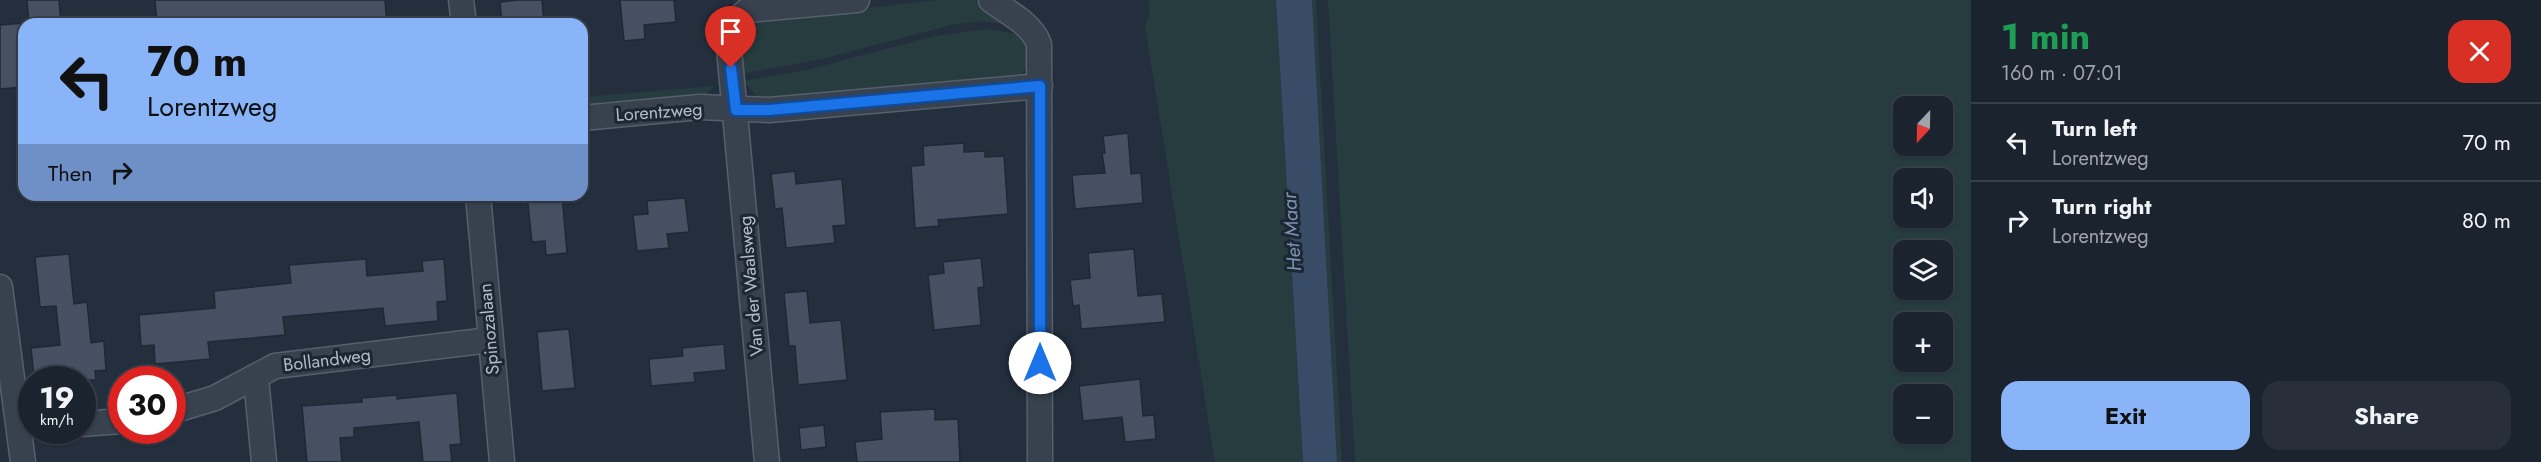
<!DOCTYPE html>
<html lang="en">
<head>
<meta charset="utf-8">
<style>
	body { margin:0; font-family:Jost,sans-serif; background:#282f3a; color:#f1f3f6; height:100vh; display:flex; flex-direction:column; font-size:22px; white-space:nowrap }
	* { box-sizing:border-box; margin:0 }
	p { font-size:20px; color:#a0a4aa }
	.icon { flex:none; width:33px; height:33px; fill:none; stroke:currentColor; stroke-width:2; stroke-linecap:round; stroke-linejoin:round }
	.map { position:relative; flex:1; overflow:hidden }
	.details { display:flex; flex-direction:column; background:#1b232e; width:570px }
	.details>* { flex:none }
	.hud { position:absolute; left:18px; top:18px; width:570px; height:183px; border-radius:18px; box-shadow:0 2px 4px #0004,0 0 0 2px #39404a; background:#8ab4f8; color:#111; overflow:hidden }
	.needle { width:39px; rotate:202deg }
	.tools { position:absolute; left:1893px; top:96px; display:grid; gap:12px }
	.tools a { display:grid; place-items:center; width:60px; height:60px; border-radius:12px; background:#1b232e; box-shadow:0 2px 4px #0004,0 0 0 2px #39404a; font-size:30px }
	.speed { position:absolute; left:18px; top:366px; display:flex; gap:12px; font-size:30px; font-weight:700; text-align:center }
	.speed>* { display:grid; place-content:center; width:78px; height:78px; border-radius:50%; background:#1b232e; box-shadow:0 2px 4px #0004,0 0 0 2px #39404a; line-height:1 }
	.speed small { font-size:15px; font-weight:400 }
	.speed .limit { border:9px solid #d22; background:#fff; color:#111 }
	.pin { position:absolute; display:grid; place-items:center; width:51px; height:51px; color:#fff; margin:-62px -26px; border-radius:50% 50% 50% 0; rotate:-45deg; box-shadow:0 0 6px #0007 }
	.pin .icon { rotate:45deg }
	.me { position:absolute; width:66px; margin:-33px; rotate:0deg; stroke-linejoin:round; filter:drop-shadow(0 0 4px #0008) }
	.turn { display:flex; align-items:center; gap:21px; height:126px; padding:0 30px; font-size:27px }
	.turn .icon { width:78px; height:78px; stroke-width:2.5 }
	.turn b { display:block; font-size:42px; line-height:51px }
	.then { display:flex; align-items:center; height:57px; padding:0 30px; background:#0003; gap:12px; font-size:22px }
	.round { display:grid; place-items:center; flex:none; width:63px; height:63px; border-radius:18px; background:#282f3a }
	.headline { display:flex; align-items:center; justify-content:space-between; height:102px; padding:0 30px }
	h1 { font-size:36px; font-weight:700; line-height:45px; color:#1e9e55 }
	.cta { display:flex; gap:12px; margin-top:auto; padding:12px 30px }
	.cta a { flex:1; height:69px; border-radius:18px; background:#8ab4f8; color:#111; font-size:24px; font-weight:700; line-height:69px; text-align:center }
	.cta a+a { background:#282f3a; color:#f1f3f6 }
	ul { padding:0; list-style:none }
	li { display:flex; align-items:center; gap:18px; height:78px; padding:0 30px; border-top:2px solid #39404a }
	li div { flex:1 }
	li b { display:block; font-size:22px }
	li em { font-style:normal }
	main { display:flex; flex:1; min-height:0 }
	.map>svg:first-child { display:block }
</style>
</head>
<body>
<main>
<div class="map">
<svg width="1971" height="462" viewBox="0 0 1971 462">
	<rect width="100%" height="100%" fill="#242f3e"/>
	<path fill="#263c3f" fill-rule="evenodd" d="M936,0H975L1009,25L982,21L951,25L822,59L741,74L738,38L747,22Z
		M1148,0H1276L1303,462H1215L1145,26L1150,12Z
		M1312,0H1316L1342,462H1337Z
		M1328,0H1971V462H1355ZM1904,106H1942V146H1904ZM1904,178H1942V218H1904ZM1904,250H1942V290H1904ZM1904,322H1942V362H1904ZM1942,394V434H1904V394Z
		M986,29L1021,35L1027,43L1029,65L1019,77L764,99L755,95L744,81L806,70L935,36Z
		M715,86L706,94L693,100L582,110V97Z"/>
	<path fill="#394c67" d="M1276,0H1312L1337,462H1303Z"/>
	<path fill="#455162" stroke="#1f2835" stroke-width="1.5" d="M27,0H59L61,24H29Z
		M155,0H385L387,24H157Z
		M518,0H542L544,24H502L500,2Z
		M620,0H674L676,22L644,25L645,39L624,41Z
		M24,23V87L0,89V25Z
		M1128,133L1131,174L1141,173L1143,203L1075,209L1072,175L1105,173L1102,153H1105L1103,136Z
		M964,143V152L985,151V157L1004,156L1008,214L938,220L939,226L915,228L911,166L924,165L923,146Z
		M795,171L796,184L842,179L846,225L833,226L835,243L786,248L782,208L775,209L771,174Z
		M527,195H562L567,253L546,255L545,241L532,242Z
		M685,198L689,232L667,234L669,248L637,251L633,215L648,214L647,201Z
		M1134,249L1138,296L1162,294L1165,322L1081,329L1079,305L1073,306L1070,280L1090,278L1088,253Z
		M69,254L74,304L87,302L91,343L104,341L106,370L95,371L96,380H45L44,375L34,376L31,348L60,345L56,306L40,307L35,257Z
		M981,258L984,287L978,288L981,325L934,330L928,275L944,273L943,262Z
		M366,259L367,276L423,271L422,261L444,259L447,301L437,302L438,321L385,326L383,308L283,317L285,335L208,342L210,359L155,364L154,345L141,346L139,315L215,308L214,291L291,283L289,265Z
		M807,291L810,323L841,320L847,380L798,385L795,346H789L784,293Z
		M569,329L575,388L542,391L537,332Z
		M724,344L726,370L694,373L695,382L651,386L649,359L683,356L682,348Z
		M1140,379L1143,416L1154,415L1156,439L1125,442L1122,417L1083,421L1079,386Z
		M457,393L461,444L450,445L452,462H423L419,422L354,428V437L340,438L342,462H307L302,406L362,402V398L397,395V399Z
		M935,409V420L958,419L960,462H857L855,442L882,439L880,412Z
		M824,425L826,447L801,450L799,428Z"/>
	<g fill="none" stroke-linecap="round" stroke-linejoin="round">
		<g stroke="#565f6c" stroke-width="27">
			<path id="minor" d="M461,0L464,24
				M991,0C1008,13 1031,23 1039,44L1040,462
				M582,118L700,107L769,110L1040,86
				M478,195L502,462
				M0,287L23,462
				M256,378L264,462
				M172,411L215,398L275,366L490,340
				M82,424L122,421
				M767,462L728,38L733,23L748,10L857,0"/>
		</g>
		<use href="#minor" stroke="#38414e" stroke-width="24"/>
	</g>
	<g fill="none" stroke-linecap="round" stroke-linejoin="round">
		<g stroke="#114b97" stroke-width="15">
			<path id="route" d="M731,68L736,110H769L1040,86V363"/>
		</g>
		<use href="#route" stroke="#1a73e8" stroke-width="10"/>
	</g>
	<g text-anchor="middle" dominant-baseline="central" stroke-width="6" stroke-linejoin="round" paint-order="stroke">
		<g font-size="18" fill="#b4bcc9" stroke="#1d2633">
			<text transform="translate(659 112) rotate(-4)">Lorentzweg</text>
			<text transform="translate(751 286) rotate(-95)">Van der Waalsweg</text>
			<text transform="translate(489 329) rotate(-95)">Spinozalaan</text>
			<text transform="translate(327 360) rotate(-7)">Bollandweg</text>
		</g>
		<g font-size="20" font-style="italic" fill="#7c92b1" stroke="#1d2633">
			<text transform="translate(1292 232) rotate(-94)">Het Maar</text>
		</g>
	</g>
</svg>
<div class="tools">
<a><svg class="needle" viewBox="-14 -14 28 28"><path d="M0-13l5 13h-10z" fill="#e53935"/><path d="M0 13l5-13h-10z" fill="#a0a4aa"/></svg></a>
<a><svg class="icon" aria-label="sound" viewBox="0 0 24 24"><path d="M4 9h4l5-4v14l-5-4H4zM17 9q2 3 0 6"/></svg></a>
<a><svg class="icon" aria-label="layers" viewBox="0 0 24 24"><path d="M12 4l9 5-9 5-9-5zM3 14l9 5 9-5"/></svg></a>
<a>+</a>
<a>−</a>
</div>
<div class="speed"><div>19<small>km/h</small></div><div class="limit">30</div></div>
<div class="pin" style="left:731px;top:68px;background:#d93025"><svg class="icon" aria-label="arrive" viewBox="0 0 24 24"><path d="M6 21V4h12l-3 4 3 4H6"/></svg></div>
<svg class="me" style="left:1040px;top:363px" viewBox="-20 -20 40 40"><circle r="19" fill="#fff"/><path d="M0-13L10 11 0 6-10 11z" fill="#1a73e8"/></svg>
<div class="hud">
<div class="turn"><svg class="icon" aria-label="left" viewBox="0 0 24 24"><path d="M17 20v-9H6M10 6l-5 5 5 5"/></svg><div><b>70 m</b>Lorentzweg</div></div>
<div class="then">Then<svg class="icon" aria-label="right" viewBox="0 0 24 24"><path d="M7 20v-9h11M14 6l5 5-5 5"/></svg></div>
</div>
</div>
<section class="details">
<div class="headline"><div><h1>1 min</h1><p>160 m · 07:01</p></div><a class="round" style="background:#d93025;color:#fff"><svg class="icon" aria-label="close" viewBox="0 0 24 24"><path d="M6 6l12 12M18 6L6 18"/></svg></a></div>
<ul>
<li><svg class="icon" aria-label="left" viewBox="0 0 24 24"><path d="M17 20v-9H6M10 6l-5 5 5 5"/></svg><div><b>Turn left</b><p>Lorentzweg</p></div><em>70 m</em></li>
<li><svg class="icon" aria-label="right" viewBox="0 0 24 24"><path d="M7 20v-9h11M14 6l5 5-5 5"/></svg><div><b>Turn right</b><p>Lorentzweg</p></div><em>80 m</em></li>
</ul>
<div class="cta"><a>Exit</a><a>Share</a></div>
</section>
</main>
</body>
</html>
